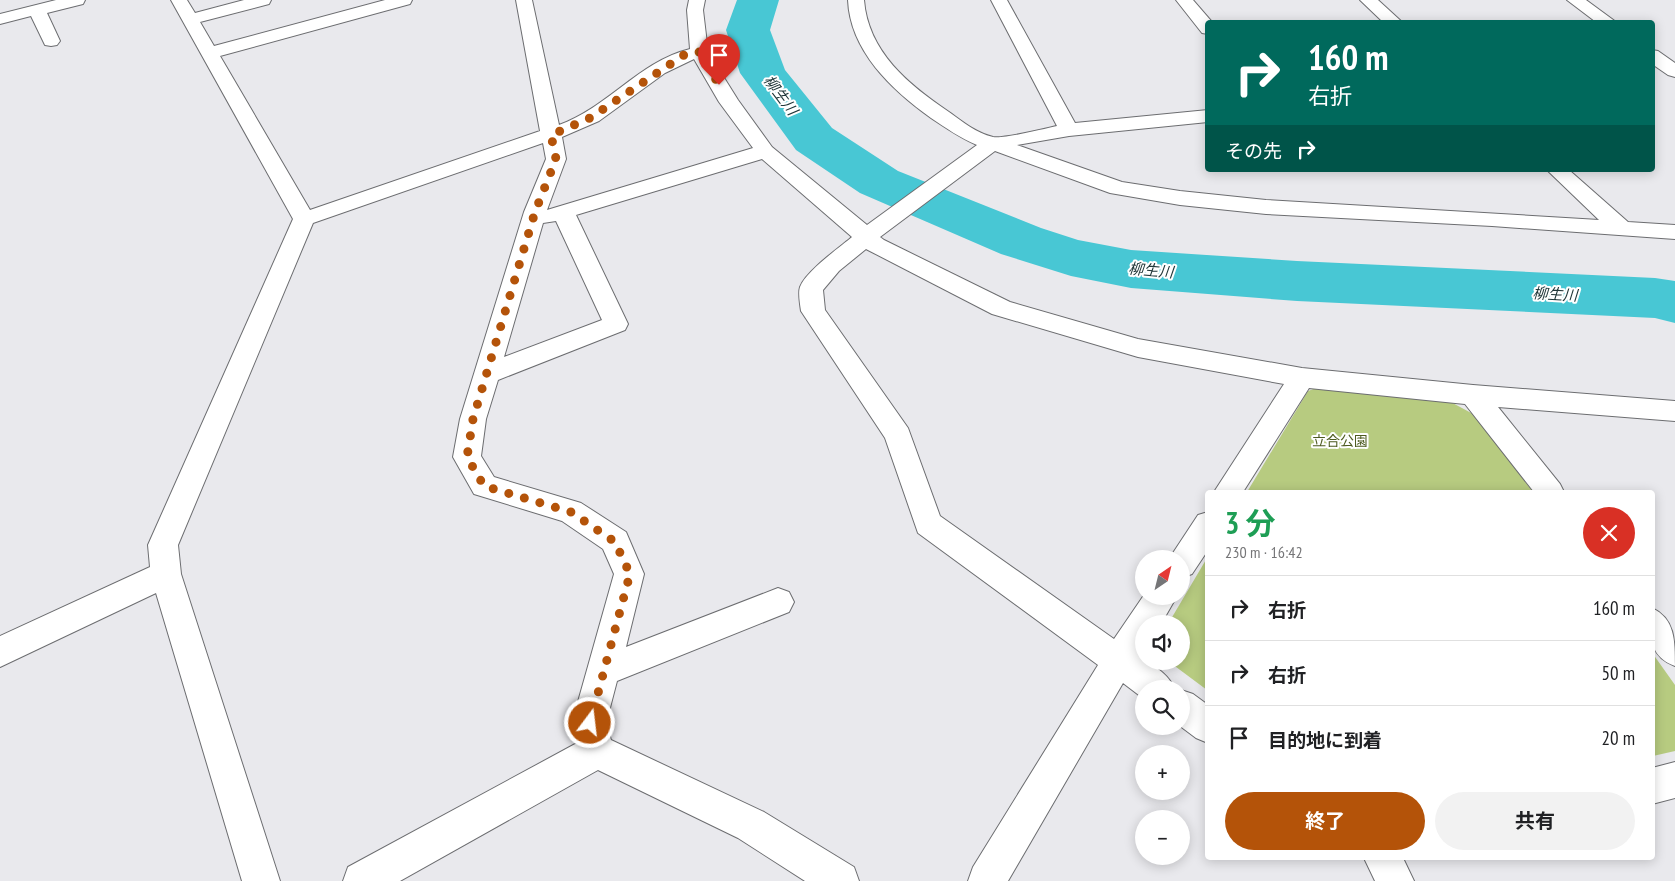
<!DOCTYPE html>
<html lang="ja">
<head>
<meta charset="utf-8">
<style>
	body { margin:0; font-family:"PT Sans Narrow","Noto Sans JP",sans-serif; background:#f2f2f2; color:#202124; height:100vh; display:flex; flex-direction:column; font-size:19px; white-space:nowrap }
	* { box-sizing:border-box; margin:0 }
	p { font-size:16px; color:#757577 }
	.icon { flex:none; width:28px; height:28px; fill:none; stroke:currentColor; stroke-width:2; stroke-linecap:round; stroke-linejoin:round }
	.map { position:relative; flex:1; overflow:hidden }
	.sheet { position:absolute; left:1205px; top:490px; width:450px; height:370px; display:flex; flex-direction:column; background:#fff; border-radius:5px; box-shadow:0 2px 12px #0003 }
	.sheet>* { flex:none }
	.top-card { position:absolute; left:1205px; top:20px; width:450px; height:152px; border-radius:5px; box-shadow:0 2px 12px #0003; background:#00695c; color:#fff; overflow:hidden }
	.needle { width:32px; rotate:35deg }
	.buttons { position:absolute; left:1135px; top:550px; display:grid; gap:10px }
	.buttons a { display:grid; place-items:center; width:55px; height:55px; border-radius:50%; background:#fff; box-shadow:0 2px 12px #0003; font-size:25px }
	.pin { position:absolute; display:grid; place-items:center; width:42px; height:42px; color:#fff; margin:-51px -21px; border-radius:50% 50% 50% 0; rotate:-45deg; box-shadow:0 0 5px #0007 }
	.pin .icon { rotate:45deg }
	.me { position:absolute; width:55px; margin:-28px; rotate:15deg; stroke-linejoin:round; filter:drop-shadow(0 0 4px #0008) }
	.turn { display:flex; align-items:center; gap:18px; height:105px; padding:0 20px; font-size:22px }
	.turn .icon { width:65px; height:65px; stroke-width:2.5 }
	.turn b { display:block; font-size:35px; line-height:42px }
	.then { display:flex; align-items:center; height:48px; padding:0 20px; background:#0003; gap:10px; font-size:19px }
	.round { display:grid; place-items:center; flex:none; width:52px; height:52px; border-radius:26px; background:#f2f2f2 }
	.summary { display:flex; align-items:center; justify-content:space-between; height:85px; padding:0 20px }
	h1 { font-size:30px; font-weight:700; line-height:38px; color:#1e9e55 }
	.primary-button { display:flex; gap:10px; margin-top:auto; padding:10px 20px }
	.primary-button a { flex:1; height:58px; border-radius:30px; background:#b45309; color:#fff; font-size:20px; font-weight:700; line-height:58px; text-align:center }
	.primary-button a+a { background:#f2f2f2; color:#202124 }
	ul { padding:0; list-style:none }
	li { display:flex; align-items:center; gap:15px; height:65px; padding:0 20px; border-top:1px solid #e0e0e0 }
	li div { flex:1 }
	li b { display:block; font-size:19px }
	li em { font-style:normal }
	.map>svg:first-child { display:block }
</style>
</head>
<body>
<div class="map">
<svg width="1675" height="881" viewBox="0 0 1675 881">
	<rect width="100%" height="100%" fill="#e9e9ed"/>
	<path fill="#b7cb80" d="M1319,387L1447,400L1475,415L1533,492H1247L1308,391Z
		M1207,558V690L1168,661H1181V624H1168Z
		M1653,654L1675,685V751L1653,756Z"/>
	<path fill="#48c7d4" stroke="#38919a" d="M749,0H765L768,32L756,44L748,18Z"/>
	<g fill="none" stroke-linecap="round" stroke-linejoin="round">
		<path fill="#48c7d4" fill-rule="evenodd" d="M737,0H779L770,30L785,70L832,128L898,171L1041,228L1078,240L1131,250L1297,261L1655,278L1675,281V323L1655,318L1297,301L1131,288L1071,276L1001,254L860,193L796,150L740,73L726,30Z"/>
		<g stroke="#6c6d70" stroke-width="2">
			<path id="minor" d="M56,0H85L83,4L47,13L60,41L57,45L51,46L45,45L31,16L0,24V14Z
				M171,0H187L195,13L244,0H271L269,4L200,22L214,46L385,0H412L410,4L220,56L310,210L540,131L516,0H532L559,125C607,108 640,61 690,49L687,10L689,0H705L703,10L708,52L738,100L772,147L867,225L977,145C960,138 946,128 931,118C892,90 850,51 848,0H864C868,52 909,85 949,112C963,122 976,133 993,137C1004,139 1043,129 1057,126L991,0H1007L1075,123L1208,110V122L1069,136L1017,145L1122,182L1180,191L1266,200L1599,220L1547,170H1569L1628,222L1675,225V239L1492,226L1266,214L1180,205L1110,193L995,151L880,237L884,240L1010,302L1138,339L1302,368L1473,385L1675,401V421L1498,407L1560,484L1564,492H1534L1465,404L1309,388L1243,492H1214L1284,384L1138,357L992,314L866,249L839,271L823,290L825,310L908,428L940,516L1114,639L1144,595L1177,596L1161,624H1144V650L1140,657C1153,666 1167,672 1175,689H1144V699L1123,683L1008,881H968L973,867L1098,665L918,533L885,438L801,311C800,304 798,293 800,287C805,272 840,247 852,237L762,159L576,215L628,324L625,330L498,380L486,419L481,456L494,477L581,503L626,532L644,574L626,647L778,588L789,592L794,602L789,612L617,681L606,723L611,740L764,812L854,867L859,881H805L738,838L598,770L400,881H343L348,867L577,743L572,723L614,574L603,549L562,521L474,494L453,457L460,419L524,212L546,159L543,143L313,223L178,545L181,574L280,881H242L156,593L0,667V636L150,567L148,545L293,219ZM694,59L719,102L753,148L547,210L566,159L562,137L599,121L665,73ZM556,221L602,320L504,357L543,223Z
				M1176,0H1193L1212,22H1208V34L1202,33Z
				M1360,0H1378L1402,22H1383Z
				M1567,0H1586L1616,22H1596Z
				M1652,50L1658,51L1675,63V77L1668,75L1652,64Z
				M1208,512V550L1192,574L1181,578V559H1169L1198,515Z
				M1652,608C1675,619 1675,640 1675,666C1646,655 1652,634 1652,608Z
				M1181,690L1193,694L1208,705V743L1196,738L1180,726Z
				M1675,762V798L1652,804V768Z
				M1364,858H1403L1414,881H1375Z"/>
		</g>
		<use href="#minor" fill="#fff" fill-rule="evenodd"/>
	</g>
	<g fill="none" stroke-linecap="round" stroke-linejoin="round">
		<path stroke="#b45309" stroke-width="9" stroke-dasharray="0 16.2" d="M590,723L630,574L615,542L571,512L484,486L467,457L473,419L535,212L556,159L551,135L590,118L687,53L700,52L719,85"/>
	</g>
	<g text-anchor="middle" dominant-baseline="central" stroke-width="4" stroke-linejoin="round" paint-order="stroke">
		<g font-size="14" fill="#4e5b20" stroke="#fff">
			<text x="1340" y="441">立合公園</text>
		</g>
		<g font-size="15" font-style="italic" fill="#213739" stroke="#fff">
			<text transform="translate(781 95) rotate(53)">柳生川</text>
			<text transform="translate(1151 270) rotate(5)">柳生川</text>
			<text transform="translate(1555 294) rotate(3)">柳生川</text>
		</g>
	</g>
</svg>
<div class="buttons">
<a><svg class="needle" viewBox="-14 -14 28 28"><path d="M0-13l5 13h-10z" fill="#e53935"/><path d="M0 13l5-13h-10z" fill="#757577"/></svg></a>
<a><svg class="icon" aria-label="sound" viewBox="0 0 24 24"><path d="M4 9h4l5-4v14l-5-4H4zM17 9q2 3 0 6"/></svg></a>
<a><svg class="icon" aria-label="search" viewBox="0 0 24 24"><circle cx="10" cy="10" r="6"/><path d="M15 15l6 6"/></svg></a>
<a>+</a>
<a>−</a>
</div>
<div class="pin" style="left:719px;top:85px;background:#d93025"><svg class="icon" aria-label="arrive" viewBox="0 0 24 24"><path d="M6 21V4h12l-3 4 3 4H6"/></svg></div>
<svg class="me" style="left:590px;top:723px" viewBox="-20 -20 40 40"><circle r="17" fill="#b45309" stroke="#fff" stroke-width="3"/><path d="M0-11L8 9 0 5-8 9z" fill="#fff"/></svg>
<div class="top-card">
<div class="turn"><svg class="icon" aria-label="right" viewBox="0 0 24 24"><path d="M7 20v-9h11M14 6l5 5-5 5"/></svg><div><b>160 m</b>右折</div></div>
<div class="then">その先<svg class="icon" aria-label="right" viewBox="0 0 24 24"><path d="M7 20v-9h11M14 6l5 5-5 5"/></svg></div>
</div>
<section class="sheet">
<div class="summary"><div><h1>3 分</h1><p>230 m · 16:42</p></div><a class="round" style="background:#d93025;color:#fff"><svg class="icon" aria-label="close" viewBox="0 0 24 24"><path d="M6 6l12 12M18 6L6 18"/></svg></a></div>
<ul>
<li><svg class="icon" aria-label="right" viewBox="0 0 24 24"><path d="M7 20v-9h11M14 6l5 5-5 5"/></svg><div><b>右折</b></div><em>160 m</em></li>
<li><svg class="icon" aria-label="right" viewBox="0 0 24 24"><path d="M7 20v-9h11M14 6l5 5-5 5"/></svg><div><b>右折</b></div><em>50 m</em></li>
<li><svg class="icon" aria-label="arrive" viewBox="0 0 24 24"><path d="M6 21V4h12l-3 4 3 4H6"/></svg><div><b>目的地に到着</b></div><em>20 m</em></li>
</ul>
<div class="primary-button"><a>終了</a><a>共有</a></div>
</section>
</div>
</body>
</html>
